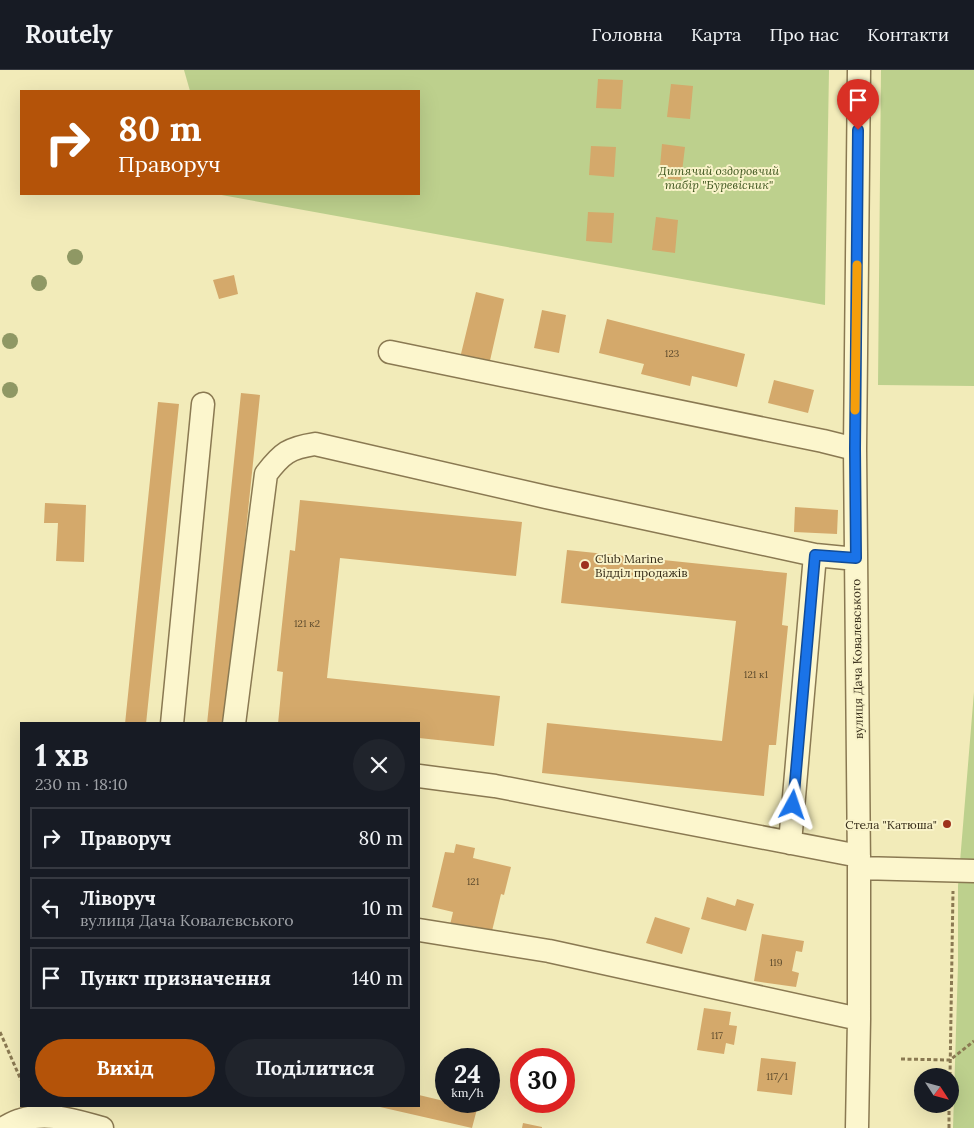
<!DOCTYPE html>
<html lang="uk">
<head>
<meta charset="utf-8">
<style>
	body { margin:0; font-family:Lora,serif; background:#20242c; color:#f1f3f6; height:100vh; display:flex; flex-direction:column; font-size:19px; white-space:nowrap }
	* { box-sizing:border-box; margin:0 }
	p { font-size:16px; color:#9ea1a6 }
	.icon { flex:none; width:28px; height:28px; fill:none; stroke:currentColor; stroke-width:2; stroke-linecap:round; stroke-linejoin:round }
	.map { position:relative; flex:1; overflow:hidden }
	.details { position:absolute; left:20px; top:652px; width:400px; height:385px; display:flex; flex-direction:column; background:#171b24; border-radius:0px; box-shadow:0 5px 20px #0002 }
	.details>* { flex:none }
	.guide { position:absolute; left:20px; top:20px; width:400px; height:105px; border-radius:0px; box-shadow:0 5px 20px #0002; background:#b45309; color:#fff; overflow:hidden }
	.needle { width:32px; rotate:126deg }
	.fabs { position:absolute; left:914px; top:998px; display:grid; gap:10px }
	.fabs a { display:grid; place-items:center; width:45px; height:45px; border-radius:50%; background:#171b24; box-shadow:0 5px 20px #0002; font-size:25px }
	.speed { position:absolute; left:435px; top:978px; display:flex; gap:10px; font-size:25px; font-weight:700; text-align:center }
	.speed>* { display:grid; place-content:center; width:65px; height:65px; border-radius:50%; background:#171b24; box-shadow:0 5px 20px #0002; line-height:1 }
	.speed small { font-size:12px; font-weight:400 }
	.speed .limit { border:8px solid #d22; background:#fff; color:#111 }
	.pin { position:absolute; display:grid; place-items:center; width:42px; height:42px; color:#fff; margin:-51px -21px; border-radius:50% 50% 50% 0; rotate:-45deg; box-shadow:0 0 5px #0007 }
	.pin .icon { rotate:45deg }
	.me { position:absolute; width:55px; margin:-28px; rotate:5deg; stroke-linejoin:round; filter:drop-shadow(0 0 4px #0008) }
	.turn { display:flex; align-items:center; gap:18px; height:105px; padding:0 15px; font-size:22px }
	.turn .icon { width:65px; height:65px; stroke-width:2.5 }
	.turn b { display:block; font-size:35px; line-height:42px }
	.round { display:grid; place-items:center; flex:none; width:52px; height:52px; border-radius:26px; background:#20242c }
	.head { display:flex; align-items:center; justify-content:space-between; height:85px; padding:0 15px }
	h1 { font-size:30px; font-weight:700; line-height:38px }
	.action { display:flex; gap:10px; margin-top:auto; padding:10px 15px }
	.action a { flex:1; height:58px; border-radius:30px; background:#b45309; color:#fff; font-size:20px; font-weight:700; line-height:58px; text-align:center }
	.action a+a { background:#20242c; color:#f1f3f6 }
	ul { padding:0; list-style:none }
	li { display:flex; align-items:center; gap:15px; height:62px; margin:0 10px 8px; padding:0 5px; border:2px solid #363941; border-radius:0px }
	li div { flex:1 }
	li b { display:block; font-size:19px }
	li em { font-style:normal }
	header { display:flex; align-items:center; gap:30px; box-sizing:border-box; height:70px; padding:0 25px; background:#171b24; border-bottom:1px solid #363941 }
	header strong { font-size:24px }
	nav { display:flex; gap:28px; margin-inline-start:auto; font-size:18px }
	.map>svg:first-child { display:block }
</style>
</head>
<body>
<header>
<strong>Routely</strong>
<nav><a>Головна</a><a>Карта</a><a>Про нас</a><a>Контакти</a></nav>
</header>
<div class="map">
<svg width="974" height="1058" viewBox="0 0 974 1058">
	<rect width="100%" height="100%" fill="#f2ebb9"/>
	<path fill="#bdd08d" d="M184,0H829L825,235L216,124H419V21H190Z
		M881,0H974V316L878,315Z
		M974,622V1058H953L958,895V816Z"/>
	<path fill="#d4a96b" d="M598,9L623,10L621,39L596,38Z
		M671,14L693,16L690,49L667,47Z
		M662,74L685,77L681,110L659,108Z
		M591,76L616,77L614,107L589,105Z
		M588,142L614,143L612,173L586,171Z
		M656,147L678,150L675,183L652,180Z
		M234,205L238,224L219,229L213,210Z
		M476,222L504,229L489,295L460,288Z
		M542,240L566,245L559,283L534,278Z
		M607,249L745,284L737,317L692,306L690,316L641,304L644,294L599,283Z
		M774,310L814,320L808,343L768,333Z
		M241,323L260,325L226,654H207Z
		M158,332L179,334L146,654H125Z
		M300,430L522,452L516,506L340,488L327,608L500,626L494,676L419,668V654H278L283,602L277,601L290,480L295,481Z
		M45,433L86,435L84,492L56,491L58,453H44Z
		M795,437L838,440L837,464L794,462Z
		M567,480L787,503L782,555L788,556L776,675H769L764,726L542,703L547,653L722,671L736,551L561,533Z
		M456,774L475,778L473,788L511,797L504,825L501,824L492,861L472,856L471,860L450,855L453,842L432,837L445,782L454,783Z
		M707,827L735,836L737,829L754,834L746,861L701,849Z
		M655,847L690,858L682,884L646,873Z
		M762,864L804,871L802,882L796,881L792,901L799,903L796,917L754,911Z
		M704,938L731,942L729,955L737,956L734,975L726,973L724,984L697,980Z
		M761,988L796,992L792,1025L757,1021Z
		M419,1025L477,1039L472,1058L380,1037L419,1036Z
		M523,1053L542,1057V1058H522Z"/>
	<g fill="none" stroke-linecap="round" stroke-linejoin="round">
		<g stroke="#8a7952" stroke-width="25">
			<path id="minor" d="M390,282L823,371L855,379
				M172,654L203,334
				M234,654L266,404C282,383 289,378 315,374L546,427L815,485L856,489
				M419,706L495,716L859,786
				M790,773L815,485
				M859,798L974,801
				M419,860L549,881L859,949
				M4,1058C9,1055 15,1051 21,1050C48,1041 76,1051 102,1058
				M857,1058L859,949V798L855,379L859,0"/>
		</g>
		<path stroke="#8a7952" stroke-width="3" stroke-dasharray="4 2.5" stroke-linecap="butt" d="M0,962L21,1010
			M901,989L950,990L974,971
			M950,1006L953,821
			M949,1058V1034"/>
		<use href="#minor" stroke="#fcf6cd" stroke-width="22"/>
	</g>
	<g fill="#8f9864">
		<circle cx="75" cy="187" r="8"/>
		<circle cx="39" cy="213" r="8"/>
		<circle cx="10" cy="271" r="8"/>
		<circle cx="10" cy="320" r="8"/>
	</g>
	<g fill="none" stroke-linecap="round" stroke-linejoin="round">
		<g stroke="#114b97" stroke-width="12">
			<path id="route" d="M793,735L815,485L856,488L855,379L858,60"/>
		</g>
		<use href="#route" stroke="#1a73e8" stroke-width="9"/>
		<path stroke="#f59e0b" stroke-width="9" d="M855,340L857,195"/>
	</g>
	<g fill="#9e321d" stroke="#f9f3c9" stroke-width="2">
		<circle cx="585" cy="495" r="5"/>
		<circle cx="947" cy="754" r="5"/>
	</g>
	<g text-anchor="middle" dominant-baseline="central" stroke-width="4" stroke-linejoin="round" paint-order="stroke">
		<g font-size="10" fill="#5e4c2e">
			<text x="672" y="283">123</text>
			<text x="307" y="553">121 к2</text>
			<text x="756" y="604">121 к1</text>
			<text x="473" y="811">121</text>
			<text x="776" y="892">119</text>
			<text x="717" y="965">117</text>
			<text x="777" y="1006">117/1</text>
		</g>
		<g font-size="12" font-style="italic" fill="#3e551e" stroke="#f9f3c9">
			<text x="719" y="100">Дитячий оздоровчий<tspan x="719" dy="14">табір "Буревісник"</tspan></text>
		</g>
		<g font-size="12" fill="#372d19" stroke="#f9f3c9" text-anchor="start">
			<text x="595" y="488">Club Marine<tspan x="595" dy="14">Відділ продажів</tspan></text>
			<text x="937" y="754" text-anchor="end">Стела "Катюша"</text>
		</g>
		<g font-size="12" fill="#372d19" stroke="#f9f3c9">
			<text transform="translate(857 589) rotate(-91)">вулиця Дача Ковалевського</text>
		</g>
	</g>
</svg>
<div class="fabs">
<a><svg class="needle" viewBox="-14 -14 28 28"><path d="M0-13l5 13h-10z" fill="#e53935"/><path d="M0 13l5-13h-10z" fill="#9ea1a6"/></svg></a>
</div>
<div class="speed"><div>24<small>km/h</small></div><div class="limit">30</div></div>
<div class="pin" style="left:858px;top:60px;background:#d93025"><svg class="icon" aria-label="arrive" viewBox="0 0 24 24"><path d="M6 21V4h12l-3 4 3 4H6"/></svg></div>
<svg class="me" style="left:793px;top:735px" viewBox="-20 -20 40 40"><path d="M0-17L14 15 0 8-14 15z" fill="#1a73e8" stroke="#fff" stroke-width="4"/></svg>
<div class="guide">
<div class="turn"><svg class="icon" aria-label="right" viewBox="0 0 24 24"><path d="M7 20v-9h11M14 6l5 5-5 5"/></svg><div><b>80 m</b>Праворуч</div></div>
</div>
<section class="details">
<div class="head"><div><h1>1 хв</h1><p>230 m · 18:10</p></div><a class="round"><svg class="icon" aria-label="close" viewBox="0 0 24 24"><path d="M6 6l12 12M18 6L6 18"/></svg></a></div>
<ul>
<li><svg class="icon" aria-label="right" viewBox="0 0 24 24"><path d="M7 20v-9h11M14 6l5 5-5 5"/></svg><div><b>Праворуч</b></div><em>80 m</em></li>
<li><svg class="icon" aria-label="left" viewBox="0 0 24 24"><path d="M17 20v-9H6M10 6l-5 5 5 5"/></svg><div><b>Ліворуч</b><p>вулиця Дача Ковалевського</p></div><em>10 m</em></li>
<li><svg class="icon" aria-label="arrive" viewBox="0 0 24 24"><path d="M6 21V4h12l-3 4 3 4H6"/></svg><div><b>Пункт призначення</b></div><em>140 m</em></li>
</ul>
<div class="action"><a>Вихід</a><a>Поділитися</a></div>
</section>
</div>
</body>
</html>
